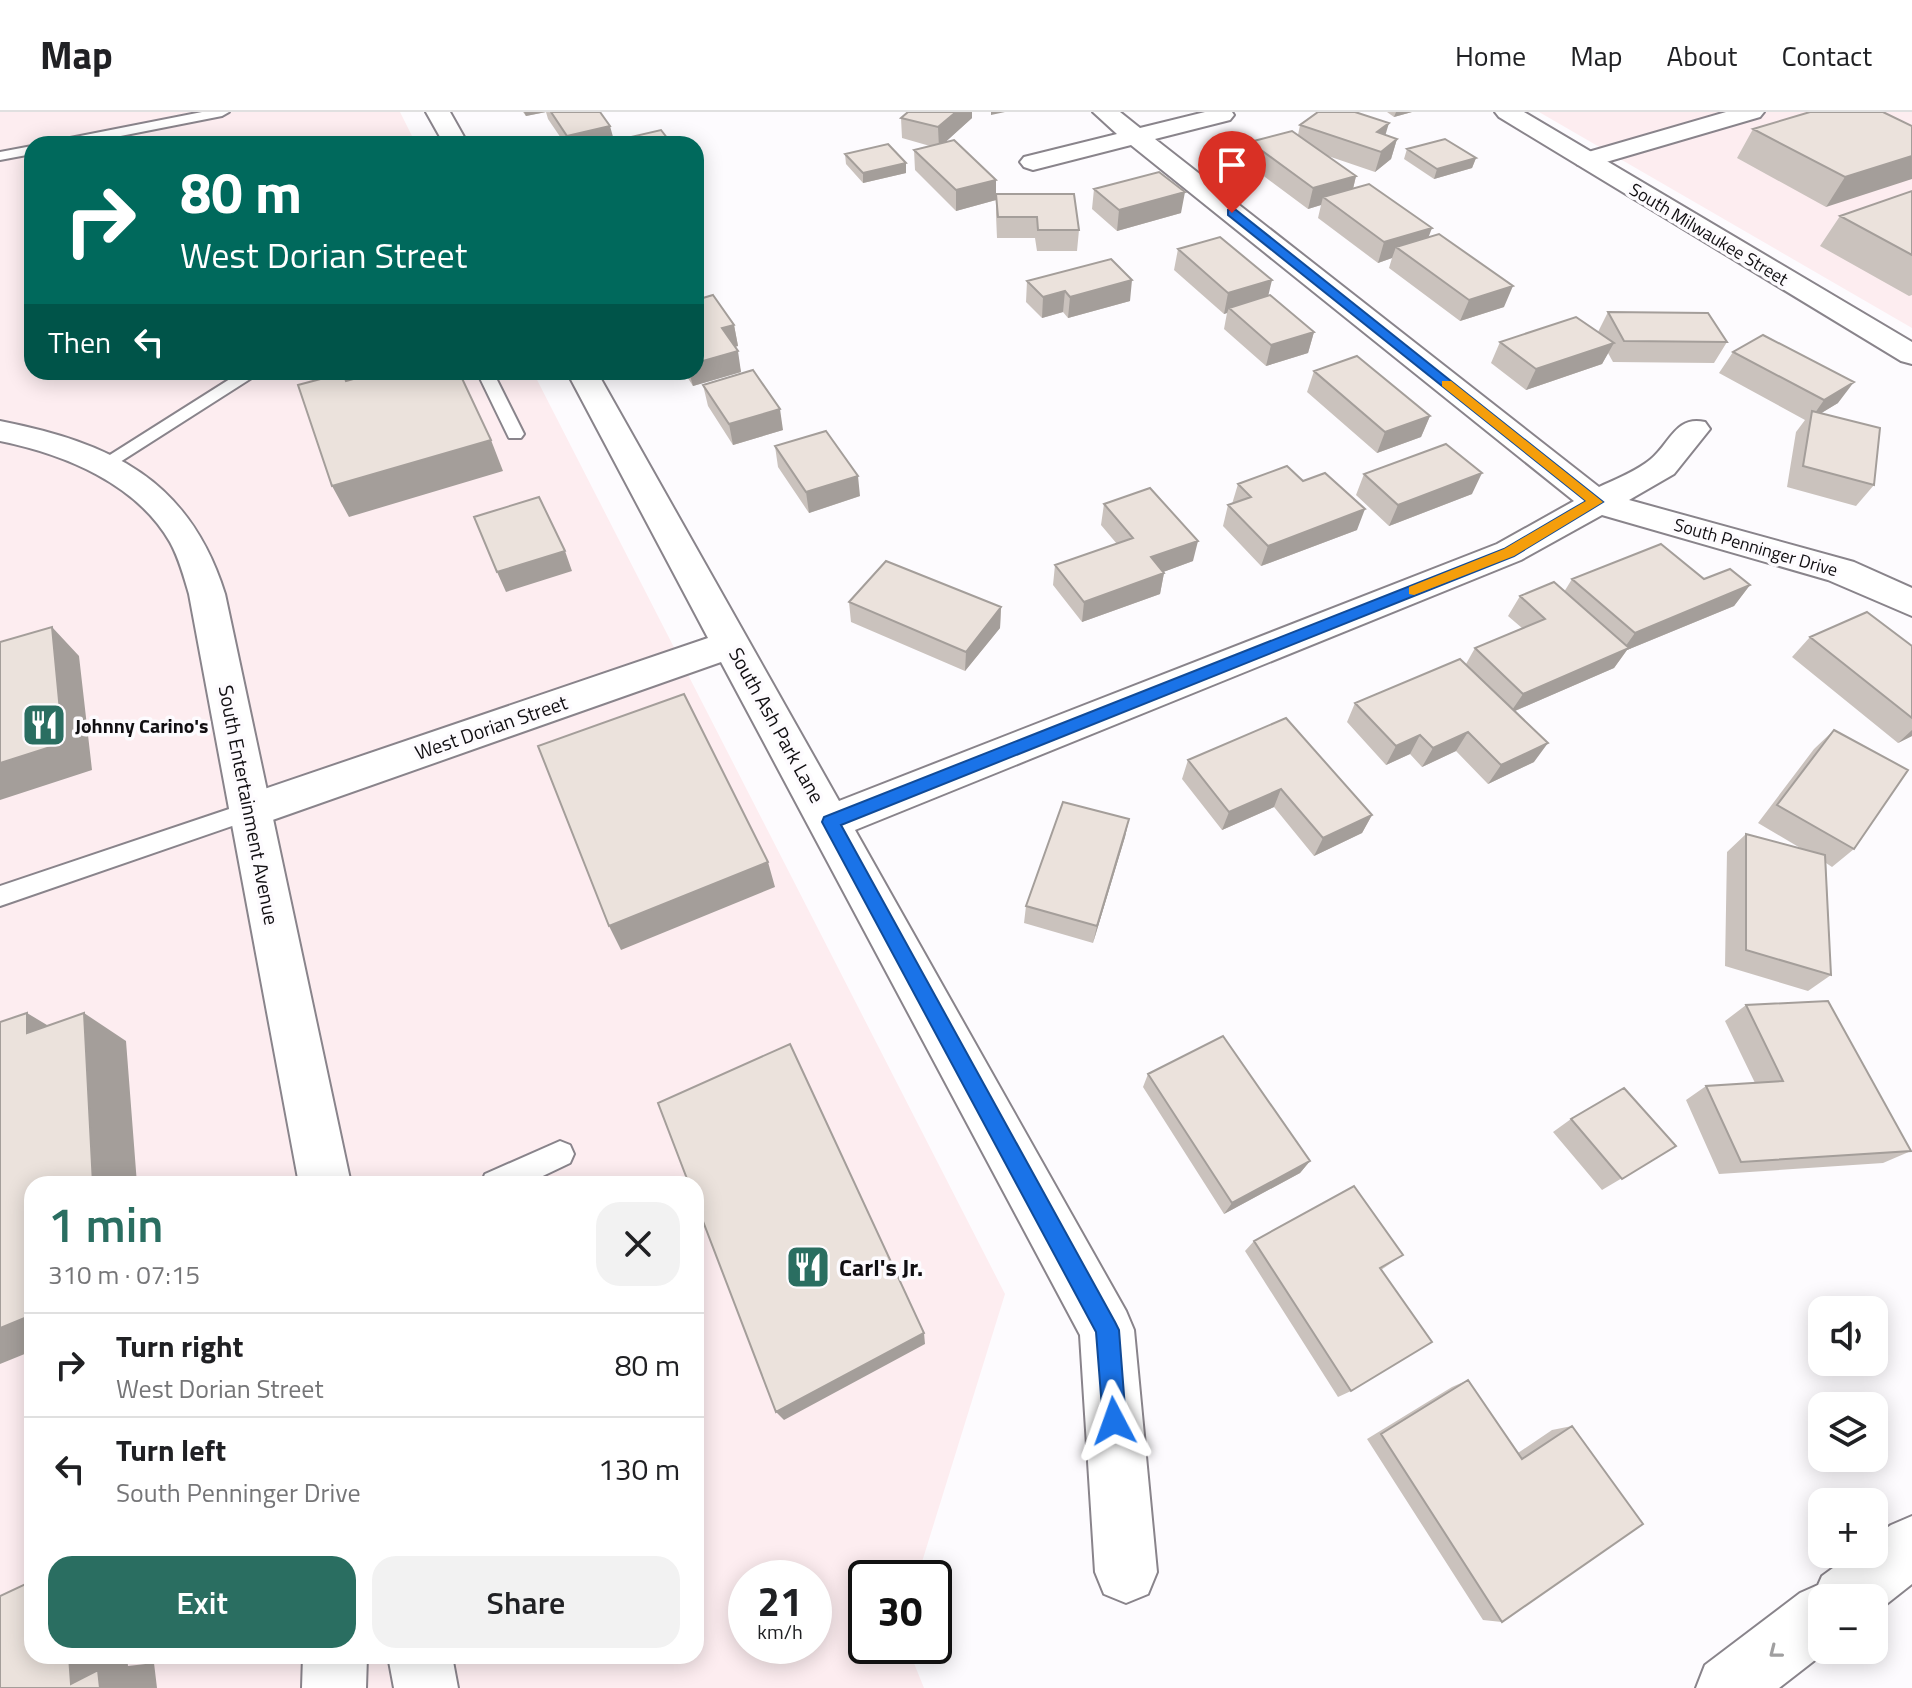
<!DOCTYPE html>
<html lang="en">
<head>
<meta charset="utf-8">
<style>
	body { margin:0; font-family:"Titillium Web",sans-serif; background:#f2f2f2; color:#202124; height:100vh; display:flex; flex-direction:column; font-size:30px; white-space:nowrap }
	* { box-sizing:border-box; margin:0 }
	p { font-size:26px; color:#757577 }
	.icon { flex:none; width:44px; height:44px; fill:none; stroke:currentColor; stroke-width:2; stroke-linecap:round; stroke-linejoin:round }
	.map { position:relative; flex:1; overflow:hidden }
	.side { position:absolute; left:24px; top:1064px; width:680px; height:488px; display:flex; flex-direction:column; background:#fff; border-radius:24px; box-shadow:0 4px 20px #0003 }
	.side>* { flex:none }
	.hud { position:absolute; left:24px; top:24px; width:680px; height:244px; border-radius:24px; box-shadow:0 4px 20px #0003; background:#00695c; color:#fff; overflow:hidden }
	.tools { position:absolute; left:1808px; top:1184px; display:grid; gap:16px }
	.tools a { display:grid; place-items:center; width:80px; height:80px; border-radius:16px; background:#fff; box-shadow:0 4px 20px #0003; font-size:40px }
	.speed { position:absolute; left:728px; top:1448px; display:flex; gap:16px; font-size:40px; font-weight:700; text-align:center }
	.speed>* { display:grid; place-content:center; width:104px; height:104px; border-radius:50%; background:#fff; box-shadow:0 4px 20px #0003; line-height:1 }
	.speed small { font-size:20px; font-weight:400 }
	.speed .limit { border:4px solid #111; border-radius:12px; background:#fff; color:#111 }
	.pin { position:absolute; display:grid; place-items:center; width:68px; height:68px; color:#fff; margin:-82px -34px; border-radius:50% 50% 50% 0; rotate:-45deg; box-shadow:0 0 8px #0007 }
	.pin .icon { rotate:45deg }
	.me { position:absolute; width:88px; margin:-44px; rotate:356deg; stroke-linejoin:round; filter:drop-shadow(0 0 6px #0008) }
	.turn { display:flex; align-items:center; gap:28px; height:168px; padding:0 24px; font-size:36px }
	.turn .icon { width:104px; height:104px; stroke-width:2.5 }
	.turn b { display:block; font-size:56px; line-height:68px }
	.then { display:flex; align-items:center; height:76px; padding:0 24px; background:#0003; gap:16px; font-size:30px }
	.round { display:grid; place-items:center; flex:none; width:84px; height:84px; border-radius:24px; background:#f2f2f2 }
	.head { display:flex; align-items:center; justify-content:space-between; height:136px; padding:0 24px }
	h1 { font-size:48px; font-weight:600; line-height:60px; color:#2a6e61 }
	.action { display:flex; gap:16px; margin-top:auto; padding:16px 24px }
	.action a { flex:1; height:92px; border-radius:24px; background:#2a6e61; color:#fff; font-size:32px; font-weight:600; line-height:92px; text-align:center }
	.action a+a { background:#f2f2f2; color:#202124 }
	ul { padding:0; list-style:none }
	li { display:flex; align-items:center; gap:24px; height:104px; padding:0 24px; border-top:2px solid #e0e0e0 }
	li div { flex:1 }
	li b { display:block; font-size:30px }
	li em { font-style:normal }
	header { display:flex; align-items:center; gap:48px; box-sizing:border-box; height:112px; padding:0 40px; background:#fff; border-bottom:2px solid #e0e0e0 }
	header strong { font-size:38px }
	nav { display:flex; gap:44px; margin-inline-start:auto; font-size:28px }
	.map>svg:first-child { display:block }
</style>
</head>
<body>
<header>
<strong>Map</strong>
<nav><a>Home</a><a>Map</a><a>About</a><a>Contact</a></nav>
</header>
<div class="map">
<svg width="1912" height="1576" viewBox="0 0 1912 1576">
	<rect width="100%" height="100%" fill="#fdfbfe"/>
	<path fill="#fdedf0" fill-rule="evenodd" d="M0,0H400L416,32H32V260H533L1005,1182L917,1466H866V1534H907L924,1576H0ZM32,1072H696V1544H32ZM746,1466H814V1534H746Z
		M1539,0H1912V216Z"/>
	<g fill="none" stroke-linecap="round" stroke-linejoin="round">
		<g stroke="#89848b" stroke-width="4">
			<path id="service" d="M202,0H229L222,4L80,32H53L60,28Z
				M32,34V42L0,48V40Z
				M241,260H261L109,357L103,359L94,353Z
				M477,260H493L524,322L521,326H509Z
				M250,690L258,693L261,699L258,705L0,794V774Z
				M560,1029L570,1033L574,1042L570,1051L526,1072H481L485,1062Z"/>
		</g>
		<g stroke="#89848b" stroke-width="4">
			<path id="minor" d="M426,0H450L468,32H444Z
				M1093,0H1120L1140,16L1205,0H1232L1234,3L1230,8L1155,27L1599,375C1616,367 1637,359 1651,347C1670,331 1676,303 1705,310L1710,317L1674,362L1629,388L1854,450L1912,476V504L1828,468L1602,403L1521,448L855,718L1126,1199L1134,1218L1157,1460L1148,1482L1126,1491L1104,1482L1095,1460L1080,1223L721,550L250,716L235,711L229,699L235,687L708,526L567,260H597L839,689L1497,432L1574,389L1131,33L1033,58L1024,55L1020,50L1024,45L1117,22Z
				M1726,0H1764L1760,5L1596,53H1578L1574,48L1578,43Z"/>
		</g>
		<g stroke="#89848b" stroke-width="4">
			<path id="tertiary" d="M1495,0H1524L1912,230V252L1901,249L1499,5Z
				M0,309C111,331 189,367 225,482L351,1072H299L189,482C184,465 179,446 170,430C136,371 64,342 0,329Z
				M388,1544H452L458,1576H394Z"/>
		</g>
		<g stroke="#89848b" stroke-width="4">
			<path id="primary" d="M1912,1404V1472L1874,1502V1486H1822V1538H1828L1779,1576H1696L1705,1553L1800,1481L1818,1473L1822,1464L1852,1442H1874V1425L1891,1413Z
				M303,1544H367L366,1576H302Z"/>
		</g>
		<use href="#service" fill="#fff" fill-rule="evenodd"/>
		<use href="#minor" fill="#fff" fill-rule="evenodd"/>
		<use href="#tertiary" fill="#fff" fill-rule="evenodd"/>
		<use href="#primary" fill="#fff" fill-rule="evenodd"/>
	</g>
	<path fill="#cac2bd" d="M523,0H600L615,32H565L548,7L546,0L526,4Z
		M1387,0H1412L1394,5Z
		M901,6H972L945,30L996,68V88L956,99L915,58L914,38L930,34L902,26Z
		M1300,13L1386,23L1397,27L1391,47L1375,60L1328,44L1356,64L1353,77L1428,125L1504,195L1460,209L1389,156L1392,146L1378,151L1318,106L1321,93L1308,97L1245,50L1250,30L1298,23Z
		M1912,14L1826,95L1737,46L1753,17Z
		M1407,37L1476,46L1472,56L1434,67L1404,47Z
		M845,42L906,61L863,71L846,52Z
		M1094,77L1181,101L1117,119L1092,97Z
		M1912,79V183L1909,184L1820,134L1840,104Z
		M996,82L1079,118L1077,139H1037L1035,126H997L996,103Z
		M1178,137L1268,184L1314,220L1308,241L1266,254L1224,217L1227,201L1224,202L1174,158Z
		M1027,169L1130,189L1068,206L1063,200L1042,206L1026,190Z
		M697,174L700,187L734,213L738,234L735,235L741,260L693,274L684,260H696Z
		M1608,200L1727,230L1714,251L1613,250L1608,241L1602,252L1526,278L1491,251L1500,230L1598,220Z
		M1733,240L1838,291L1821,301L1874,373L1856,394L1787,375L1796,320L1805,308L1719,261Z
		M1314,259L1430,304L1421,325L1377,341L1307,280Z
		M703,273L783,318L733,333L708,294Z
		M775,334L860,384L809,401L778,355Z
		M1364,362L1472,382L1389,414L1356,383Z
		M1238,372L1357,418L1261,454L1223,414L1228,393L1232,392Z
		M1104,392L1193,449L1163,460L1164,461L1160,482L1082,510L1053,473L1055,453L1117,432L1101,413Z
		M1572,467H1704L1750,473L1734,494L1627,538L1614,556L1515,599L1534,650L1488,672L1456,639L1422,655L1410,642L1386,653L1347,610L1355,591L1466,552L1475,536L1522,516L1508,504L1520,484L1564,480Z
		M849,490L1001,495L1000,516L965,559L851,510Z
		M1810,525L1912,534V624L1898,631L1792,545Z
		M1834,618L1854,737L1832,755L1826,751L1831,863L1808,879L1725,854L1727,740L1746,722L1802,737L1758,711L1814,637Z
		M1188,648L1372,703L1362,721L1314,744L1274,695L1222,718L1182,667Z
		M1129,707L1125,725L1093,831L1024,811L1026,794Z
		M1746,893L1911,1039L1883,1051L1719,1062L1686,988L1706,974L1755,971L1725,909Z
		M1148,962L1310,1049L1300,1061L1224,1102L1143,975Z
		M1571,1007L1676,1034L1602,1078L1553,1020Z
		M1254,1129L1403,1143L1381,1158L1351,1279L1338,1285L1245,1139Z
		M1468,1268L1518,1341L1552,1318L1572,1314L1502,1510L1483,1508L1367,1327L1452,1275Z"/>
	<path fill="#a49e9a" d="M524,0H546L526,4Z
		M956,0H972V6L939,36L938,15Z
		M991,0H1005L991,3Z
		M1396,0H1412L1394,5Z
		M1389,11L1383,31L1377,20Z
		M610,14L615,32H569L567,24Z
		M1397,27L1391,47L1375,60L1381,40Z
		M1912,44V67L1826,95L1845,65Z
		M1476,46L1472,56L1434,67L1437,57Z
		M906,51V61L863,71V61Z
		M1356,64L1351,85H1323L1321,93L1308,97L1313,76Z
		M996,68V88L956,99V78Z
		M1185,80L1181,101L1117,119L1119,98Z
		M1432,116L1424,137L1396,135L1392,146L1378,151L1384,130Z
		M1132,168L1130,189L1068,206L1070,185Z
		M1272,168L1267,189L1229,196L1227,201L1224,202L1228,181Z
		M696,174H697L702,195L696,196Z
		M1513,174L1504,195L1460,209L1469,188Z
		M1065,179L1063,200L1042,206L1043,185Z
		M734,213L738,234L726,237L722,216Z
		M1314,220L1308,241L1266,254L1271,233Z
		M1614,231L1602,252L1526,278L1536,257Z
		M738,239L741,260L693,274L689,260H696V251Z
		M1854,270L1838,291L1810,308L1824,288Z
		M780,297L783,318L733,333L729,312Z
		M1430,304L1421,325L1377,341L1385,320Z
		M491,328L503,359L349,405L332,374Z
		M1482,361L1472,382L1389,414L1398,393Z
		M858,364L860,384L809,401L806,380Z
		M1365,397L1357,418L1261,454L1268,434Z
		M1198,429L1193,449L1147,466L1151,445Z
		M565,439L572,459L506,480L497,460Z
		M1164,461L1160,482L1082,510L1084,490Z
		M1750,473L1734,494L1627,538L1614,556L1510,601L1523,582L1622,539L1635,521Z
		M1001,495L1000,516L965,559L966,540Z
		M52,515L79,544L92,658L0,688V651Z
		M1912,618V624L1898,631Z
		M1468,620L1456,639L1422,655L1433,636Z
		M1420,623L1410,642L1386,653L1396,634Z
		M1548,631L1534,650L1488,672L1501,653Z
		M1281,677L1274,695L1222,718L1229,700Z
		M1372,703L1362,721L1314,744L1323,726Z
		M1129,707L1125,725L1093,831L1097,814Z
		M768,750L775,775L621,838L609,814Z
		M27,901L72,928L27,921Z
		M84,901L126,929L137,1072H93Z
		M1310,1049L1300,1061L1224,1102L1232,1091Z
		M32,1203V1239L0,1252V1216Z
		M924,1221L925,1232L784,1308L776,1300Z
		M69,1544H127L128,1554L154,1551L157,1576H100L71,1572Z"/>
	<path fill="#ebe2dc" stroke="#a49e9a" stroke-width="2" d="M551,0H600L610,14L567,24Z
		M908,0H956L938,15L901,6Z
		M1318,0H1355L1389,11L1377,20L1397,27L1381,40L1300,13Z
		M1810,0H1883L1912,14V44L1845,65L1753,17Z
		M661,18L671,31L626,32L622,27Z
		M1292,19L1356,64L1313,76L1250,30Z
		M1445,27L1476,46L1437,57L1407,37Z
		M954,28L996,68L956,78L914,38Z
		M888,32L906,51L863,61L845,42Z
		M1159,60L1185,80L1119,98L1094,77Z
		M1369,72L1432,116L1384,130L1323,85Z
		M1912,79V143L1840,104Z
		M996,82H1074L1079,118H1038L1037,105H998Z
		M1439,122L1513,174L1469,188L1396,135Z
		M1220,125L1272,168L1228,181L1178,137Z
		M1111,147L1132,168L1070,185L1065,179L1043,185L1027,169Z
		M713,183L734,213L722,216L738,239L696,251V188Z
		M1270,183L1314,220L1271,233L1229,196Z
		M1608,200L1708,201L1727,230L1624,229Z
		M1576,205L1614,231L1536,257L1500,230Z
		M1763,223L1854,270L1824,288L1733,240Z
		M1357,244L1430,304L1385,320L1314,259Z
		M753,258L780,297L729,312L703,273Z
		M379,260H459L491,328L332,374L298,273L343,261L346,269Z
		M1812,299L1880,316L1874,373L1803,354Z
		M826,319L858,364L806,380L775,334Z
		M1446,332L1482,361L1398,393L1364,362Z
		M1287,354L1303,369L1325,361L1365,397L1268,434L1228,393L1251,385L1238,372Z
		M1150,376L1198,429L1151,445L1164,461L1084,490L1055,453L1133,426L1104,392Z
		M539,385L565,439L497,460L474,405Z
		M1661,432L1704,467L1730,457L1750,473L1635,521L1572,467Z
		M886,449L1001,495L966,540L849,490Z
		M1554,470L1629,536L1523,582L1475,536L1545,507L1520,484Z
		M1867,500L1912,534V606L1810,525Z
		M52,515L63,631L0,651V530Z
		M1460,547L1548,631L1501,653L1468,620L1433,636L1420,623L1396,634L1355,591Z
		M684,582L768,750L609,814L538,634Z
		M1286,606L1372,703L1323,726L1281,677L1229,700L1188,648Z
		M1834,618L1908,658L1854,737L1777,693Z
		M1063,690L1129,707L1097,814L1026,794Z
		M1746,722L1825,743L1831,863L1746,838Z
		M1828,889L1911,1039L1741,1050L1706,974L1783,969L1746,893Z
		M27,901V921L84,901L93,1072H32V1203L0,1216V910Z
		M1223,924L1310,1049L1232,1091L1148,962Z
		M790,932L924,1221L776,1300L696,1091V1072H689L658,991Z
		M1624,976L1676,1034L1622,1067L1571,1007Z
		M1354,1074L1403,1143L1380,1156L1432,1230L1351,1279L1254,1129Z
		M1468,1268L1522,1347L1572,1314L1643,1412L1502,1510L1381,1322Z
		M32,1469V1544H69L71,1572L98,1558L100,1576H0V1484Z"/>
	<defs><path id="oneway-chevron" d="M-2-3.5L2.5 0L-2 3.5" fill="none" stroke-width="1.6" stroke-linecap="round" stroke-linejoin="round" transform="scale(2)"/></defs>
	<use stroke="#a09fa0" href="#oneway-chevron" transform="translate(1775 1540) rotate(142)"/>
	<path fill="#1a73e8" stroke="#114b97" stroke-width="2" d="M1228,98H1236L1603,390L1514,444L841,713L1115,1210L1119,1218L1126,1309L1123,1317L1114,1320L1106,1317L1103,1309L1096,1220L822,710L824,705L1504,437L1586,389L1228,103Z"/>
	<path fill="#f59e0b" d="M1442,269H1451L1603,390L1514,444L1414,483L1409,482V475L1504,437L1586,389L1442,274Z"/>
	<defs>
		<g id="restaurant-square" transform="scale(2.3)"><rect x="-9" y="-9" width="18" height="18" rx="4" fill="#2a6e61" stroke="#fdfbfe"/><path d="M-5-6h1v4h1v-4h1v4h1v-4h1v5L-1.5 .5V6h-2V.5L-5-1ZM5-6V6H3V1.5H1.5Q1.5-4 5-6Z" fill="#fff"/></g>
	</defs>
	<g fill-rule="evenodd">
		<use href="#restaurant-square" x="44" y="613"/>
		<use href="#restaurant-square" x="808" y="1155"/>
	</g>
	<g text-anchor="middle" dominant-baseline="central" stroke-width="7" stroke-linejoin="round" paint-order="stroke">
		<g font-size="18" fill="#110f12" stroke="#fdfbfe">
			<text transform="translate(1709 122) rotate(31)">South Milwaukee Street</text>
			<text transform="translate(1756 435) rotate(16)">South Penninger Drive</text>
		</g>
		<g font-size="20" font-weight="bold" fill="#110f12" stroke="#fdfbfe" text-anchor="start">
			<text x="75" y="613">Johnny Carino's</text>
		</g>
		<g font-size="20" fill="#110f12" stroke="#fdfbfe">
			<text transform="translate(777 613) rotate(61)">South Ash Park Lane</text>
			<text transform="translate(491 615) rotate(-19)">West Dorian Street</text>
			<text transform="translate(249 693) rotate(79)">South Entertainment Avenue</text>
		</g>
		<g font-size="24" font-weight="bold" fill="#110f12" stroke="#fdfbfe" text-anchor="start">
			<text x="839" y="1155">Carl's Jr.</text>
		</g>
	</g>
</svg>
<div class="tools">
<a><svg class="icon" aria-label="sound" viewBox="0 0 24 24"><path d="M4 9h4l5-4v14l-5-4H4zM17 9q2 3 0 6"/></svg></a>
<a><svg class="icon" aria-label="layers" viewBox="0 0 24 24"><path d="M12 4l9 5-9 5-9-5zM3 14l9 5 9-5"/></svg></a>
<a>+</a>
<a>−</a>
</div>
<div class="speed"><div>21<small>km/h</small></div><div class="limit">30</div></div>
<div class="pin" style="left:1232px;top:101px;background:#d93025"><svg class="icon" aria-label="arrive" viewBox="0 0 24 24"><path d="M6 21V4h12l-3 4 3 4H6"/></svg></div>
<svg class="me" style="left:1114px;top:1309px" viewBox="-20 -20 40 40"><path d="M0-17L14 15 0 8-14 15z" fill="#1a73e8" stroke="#fff" stroke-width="4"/></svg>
<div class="hud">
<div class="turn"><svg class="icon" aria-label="right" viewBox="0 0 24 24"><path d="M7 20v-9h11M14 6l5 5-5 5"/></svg><div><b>80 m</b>West Dorian Street</div></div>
<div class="then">Then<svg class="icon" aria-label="left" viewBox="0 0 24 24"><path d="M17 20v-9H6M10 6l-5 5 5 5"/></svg></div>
</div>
<section class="side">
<div class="head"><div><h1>1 min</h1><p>310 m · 07:15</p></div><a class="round"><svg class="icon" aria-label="close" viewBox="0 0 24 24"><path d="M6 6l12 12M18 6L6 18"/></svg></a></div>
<ul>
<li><svg class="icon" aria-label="right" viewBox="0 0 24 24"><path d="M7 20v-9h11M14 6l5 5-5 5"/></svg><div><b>Turn right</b><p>West Dorian Street</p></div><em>80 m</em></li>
<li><svg class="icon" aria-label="left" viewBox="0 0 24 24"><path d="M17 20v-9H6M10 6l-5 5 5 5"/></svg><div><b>Turn left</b><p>South Penninger Drive</p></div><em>130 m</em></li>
</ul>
<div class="action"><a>Exit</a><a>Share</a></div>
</section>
</div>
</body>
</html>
